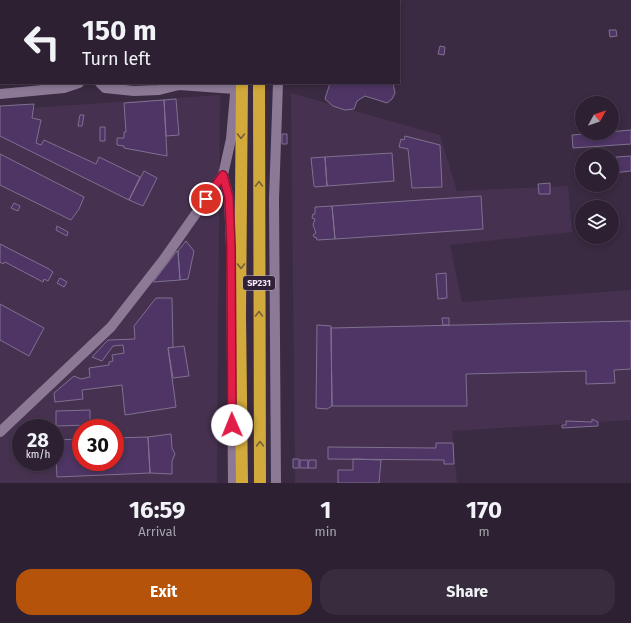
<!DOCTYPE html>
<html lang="en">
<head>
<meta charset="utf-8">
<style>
	body { margin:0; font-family:"Fira Sans",sans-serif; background:#382d3e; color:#f1f3f6; height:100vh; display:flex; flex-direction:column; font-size:15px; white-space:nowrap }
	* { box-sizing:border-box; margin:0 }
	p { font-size:13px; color:#a6a3ac }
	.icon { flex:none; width:22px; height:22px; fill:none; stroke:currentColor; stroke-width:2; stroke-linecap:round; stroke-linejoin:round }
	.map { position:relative; height:483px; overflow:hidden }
	.panel { display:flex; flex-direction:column; background:#2c2032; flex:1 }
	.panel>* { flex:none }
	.guide { position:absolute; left:0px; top:0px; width:400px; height:84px; box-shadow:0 2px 6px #0003,0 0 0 1px #483e4d; background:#2c2032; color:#f1f3f6; overflow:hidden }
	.needle { width:26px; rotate:50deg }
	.tools { position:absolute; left:575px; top:96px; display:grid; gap:8px }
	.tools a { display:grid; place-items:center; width:44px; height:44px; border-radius:50%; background:#2c2032; box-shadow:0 2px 6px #0003,0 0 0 1px #483e4d; font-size:20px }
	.speed { position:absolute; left:12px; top:419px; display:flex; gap:8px; font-size:20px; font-weight:700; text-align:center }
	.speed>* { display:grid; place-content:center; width:52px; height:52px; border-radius:50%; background:#2c2032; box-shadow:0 2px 6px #0003,0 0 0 1px #483e4d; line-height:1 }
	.speed small { font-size:10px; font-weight:400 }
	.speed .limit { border:6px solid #d22; background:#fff; color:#111 }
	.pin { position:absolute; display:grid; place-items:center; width:34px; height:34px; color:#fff; margin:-17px; border:2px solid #fff; border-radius:50%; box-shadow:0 1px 4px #0007 }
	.me { position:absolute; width:44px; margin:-22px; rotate:359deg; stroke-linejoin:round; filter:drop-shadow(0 0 3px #0008) }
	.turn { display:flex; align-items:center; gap:14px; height:84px; padding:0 16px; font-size:18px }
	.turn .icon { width:52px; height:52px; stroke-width:2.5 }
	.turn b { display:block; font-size:28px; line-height:34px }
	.eta { display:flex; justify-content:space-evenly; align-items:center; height:68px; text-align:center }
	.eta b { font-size:24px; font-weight:700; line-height:28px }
	.button { display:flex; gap:8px; margin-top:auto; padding:8px 16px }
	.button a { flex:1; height:46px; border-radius:16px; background:#b45309; color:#fff; font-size:16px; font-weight:700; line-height:46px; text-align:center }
	.button a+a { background:#382d3e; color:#f1f3f6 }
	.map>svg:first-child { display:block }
</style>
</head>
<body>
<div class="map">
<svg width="631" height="483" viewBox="0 0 631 483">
	<rect width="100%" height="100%" fill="#3a2a42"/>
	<path fill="#463250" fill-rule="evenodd" d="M291,93L440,135L457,191L568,186L572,232L450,245L462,302L631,290V420L452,431L457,483H295Z
		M220,95L217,483H0V110ZM21,428H55V462H21ZM81,428H115V462H81Z"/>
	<path fill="#4e3565" stroke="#7f718f" d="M609,30H616L617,36L610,37Z
		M440,46L445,47L444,55L438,54Z
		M330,83H393L395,93L392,99L387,103L365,96L357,101L354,109L345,110L333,106L325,99Z
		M176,99L179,135L166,136L164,100Z
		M164,100L167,156L124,148V146L117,145V138H124V132H126L124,103Z
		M34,104L32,118L41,120L36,143L41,145L44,140L96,164L99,157L140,177L129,200L0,136V106Z
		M80,115H84L82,126H78Z
		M100,127H105V141H100Z
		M631,130V144L573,148L572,135Z
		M282,134H287V144H282Z
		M405,136L440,145L442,187L412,188L408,149L399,147L401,139L404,140Z
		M392,153L394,181L327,186L325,157Z
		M0,154L84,197L79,209L71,220L0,185Z
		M631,156V171L613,173L612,164H617L616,157Z
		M325,157L327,186L315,187L314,186L311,158Z
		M144,171L157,178L143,206L129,200Z
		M550,183V194H539L538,184Z
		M481,196L483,229L335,239L332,206Z
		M14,203L20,206L18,211L11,208Z
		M332,206L335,239L317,240L316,237L315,238L313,235L316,233L313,225L315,219L312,218L313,214H315V207Z
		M57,226L68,232L67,236L56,230Z
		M186,241L194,251L188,279L180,280L178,251Z
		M0,244L49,269L53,272L48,281L44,279L43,282L5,262L3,264L0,262Z
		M177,251H178L180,280L153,282Z
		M446,273L447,298L438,299L436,274Z
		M60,278L67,282L64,287L57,283Z
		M156,298H172L173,347L168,348L176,407L125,415L122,385L82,390L83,399L55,402L54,393L74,376L81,379L90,377L89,368L109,365V362L113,361L112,355L124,353L123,345L113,346L102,361L92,357L108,340L135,339L134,326Z
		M0,304L44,328L29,356L0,340Z
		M442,318H449V325H443Z
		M631,321V369L614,370L615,383L586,384V371L466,374L467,406H332L331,328Z
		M317,325L331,326L332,406L327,409L316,408Z
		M184,346L189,376L173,378L168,348Z
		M90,410V425L56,426V411Z
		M592,419L598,422V426L562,428V425H566V421L592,422Z
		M171,434L172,448L175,454L172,461V474L150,473L148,437Z
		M148,437L150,473L57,477L55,440L81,439V462H115V438Z
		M436,443H453L454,464H444V460L328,459V447L436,448Z
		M293,459H299V468H293Z
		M353,459L381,460L379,483H338V470H353Z
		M300,460H308V468H300Z
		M309,460H316V468H308Z"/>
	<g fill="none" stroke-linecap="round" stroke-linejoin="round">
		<path stroke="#8c7996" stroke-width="10" d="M57,0V1
			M278,0V1
			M313,1L314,0
			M100,83L105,88L134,91L159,90L179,85L235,89
			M0,94L64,88L79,83
			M223,175L229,198L231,247L233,483
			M0,432L111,327L164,259L223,175L231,139L236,83
			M276,483L274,199L278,83"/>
		<path stroke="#d2aa3c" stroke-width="12" d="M243,1V0
			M261,1V0
			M242,83L240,315L242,483
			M259,83L260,483"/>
	</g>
	<defs><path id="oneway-chevron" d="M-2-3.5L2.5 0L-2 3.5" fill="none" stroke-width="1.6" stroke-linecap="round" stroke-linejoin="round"/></defs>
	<g stroke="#795e3a">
		<use href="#oneway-chevron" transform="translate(241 136) rotate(91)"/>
		<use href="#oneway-chevron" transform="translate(259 184) rotate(-90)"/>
		<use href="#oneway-chevron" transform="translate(241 266) rotate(90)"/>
		<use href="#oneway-chevron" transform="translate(259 314) rotate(-90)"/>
		<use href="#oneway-chevron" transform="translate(260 444) rotate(-90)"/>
	</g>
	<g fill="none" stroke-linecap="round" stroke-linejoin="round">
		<g stroke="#92132f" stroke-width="10">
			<path id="route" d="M206,199L223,175L229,198L231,247L232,425"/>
		</g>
		<use href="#route" stroke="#e11d48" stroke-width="7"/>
	</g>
	<g text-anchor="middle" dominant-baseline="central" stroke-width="4" stroke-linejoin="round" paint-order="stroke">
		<rect fill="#302038" stroke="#bbb0c2" stroke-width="1" x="243" y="276" width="32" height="14" rx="3"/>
		<g font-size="9" font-weight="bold" fill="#f7edfd">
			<text x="259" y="283">SP231</text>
		</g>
	</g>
</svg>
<div class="tools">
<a><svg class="needle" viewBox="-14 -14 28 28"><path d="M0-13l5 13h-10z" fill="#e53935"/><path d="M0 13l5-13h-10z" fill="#a6a3ac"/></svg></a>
<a><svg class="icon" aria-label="search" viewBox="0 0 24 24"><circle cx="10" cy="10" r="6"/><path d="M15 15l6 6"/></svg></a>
<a><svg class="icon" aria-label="layers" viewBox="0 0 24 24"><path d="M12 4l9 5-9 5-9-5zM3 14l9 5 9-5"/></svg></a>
</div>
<div class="speed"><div>28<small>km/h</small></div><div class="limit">30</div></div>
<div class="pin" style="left:206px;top:199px;background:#d93025"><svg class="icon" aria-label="arrive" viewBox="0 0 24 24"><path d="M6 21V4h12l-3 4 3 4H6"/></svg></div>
<svg class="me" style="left:232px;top:425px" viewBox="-20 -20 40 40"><circle r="19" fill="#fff"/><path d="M0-13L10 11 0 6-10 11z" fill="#e11d48"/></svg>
<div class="guide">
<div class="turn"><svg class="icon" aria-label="left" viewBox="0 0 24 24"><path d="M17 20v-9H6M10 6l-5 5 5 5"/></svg><div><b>150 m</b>Turn left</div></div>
</div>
</div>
<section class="panel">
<div class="eta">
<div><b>16:59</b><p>Arrival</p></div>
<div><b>1</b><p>min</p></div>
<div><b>170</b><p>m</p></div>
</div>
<div class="button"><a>Exit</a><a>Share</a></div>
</section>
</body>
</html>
